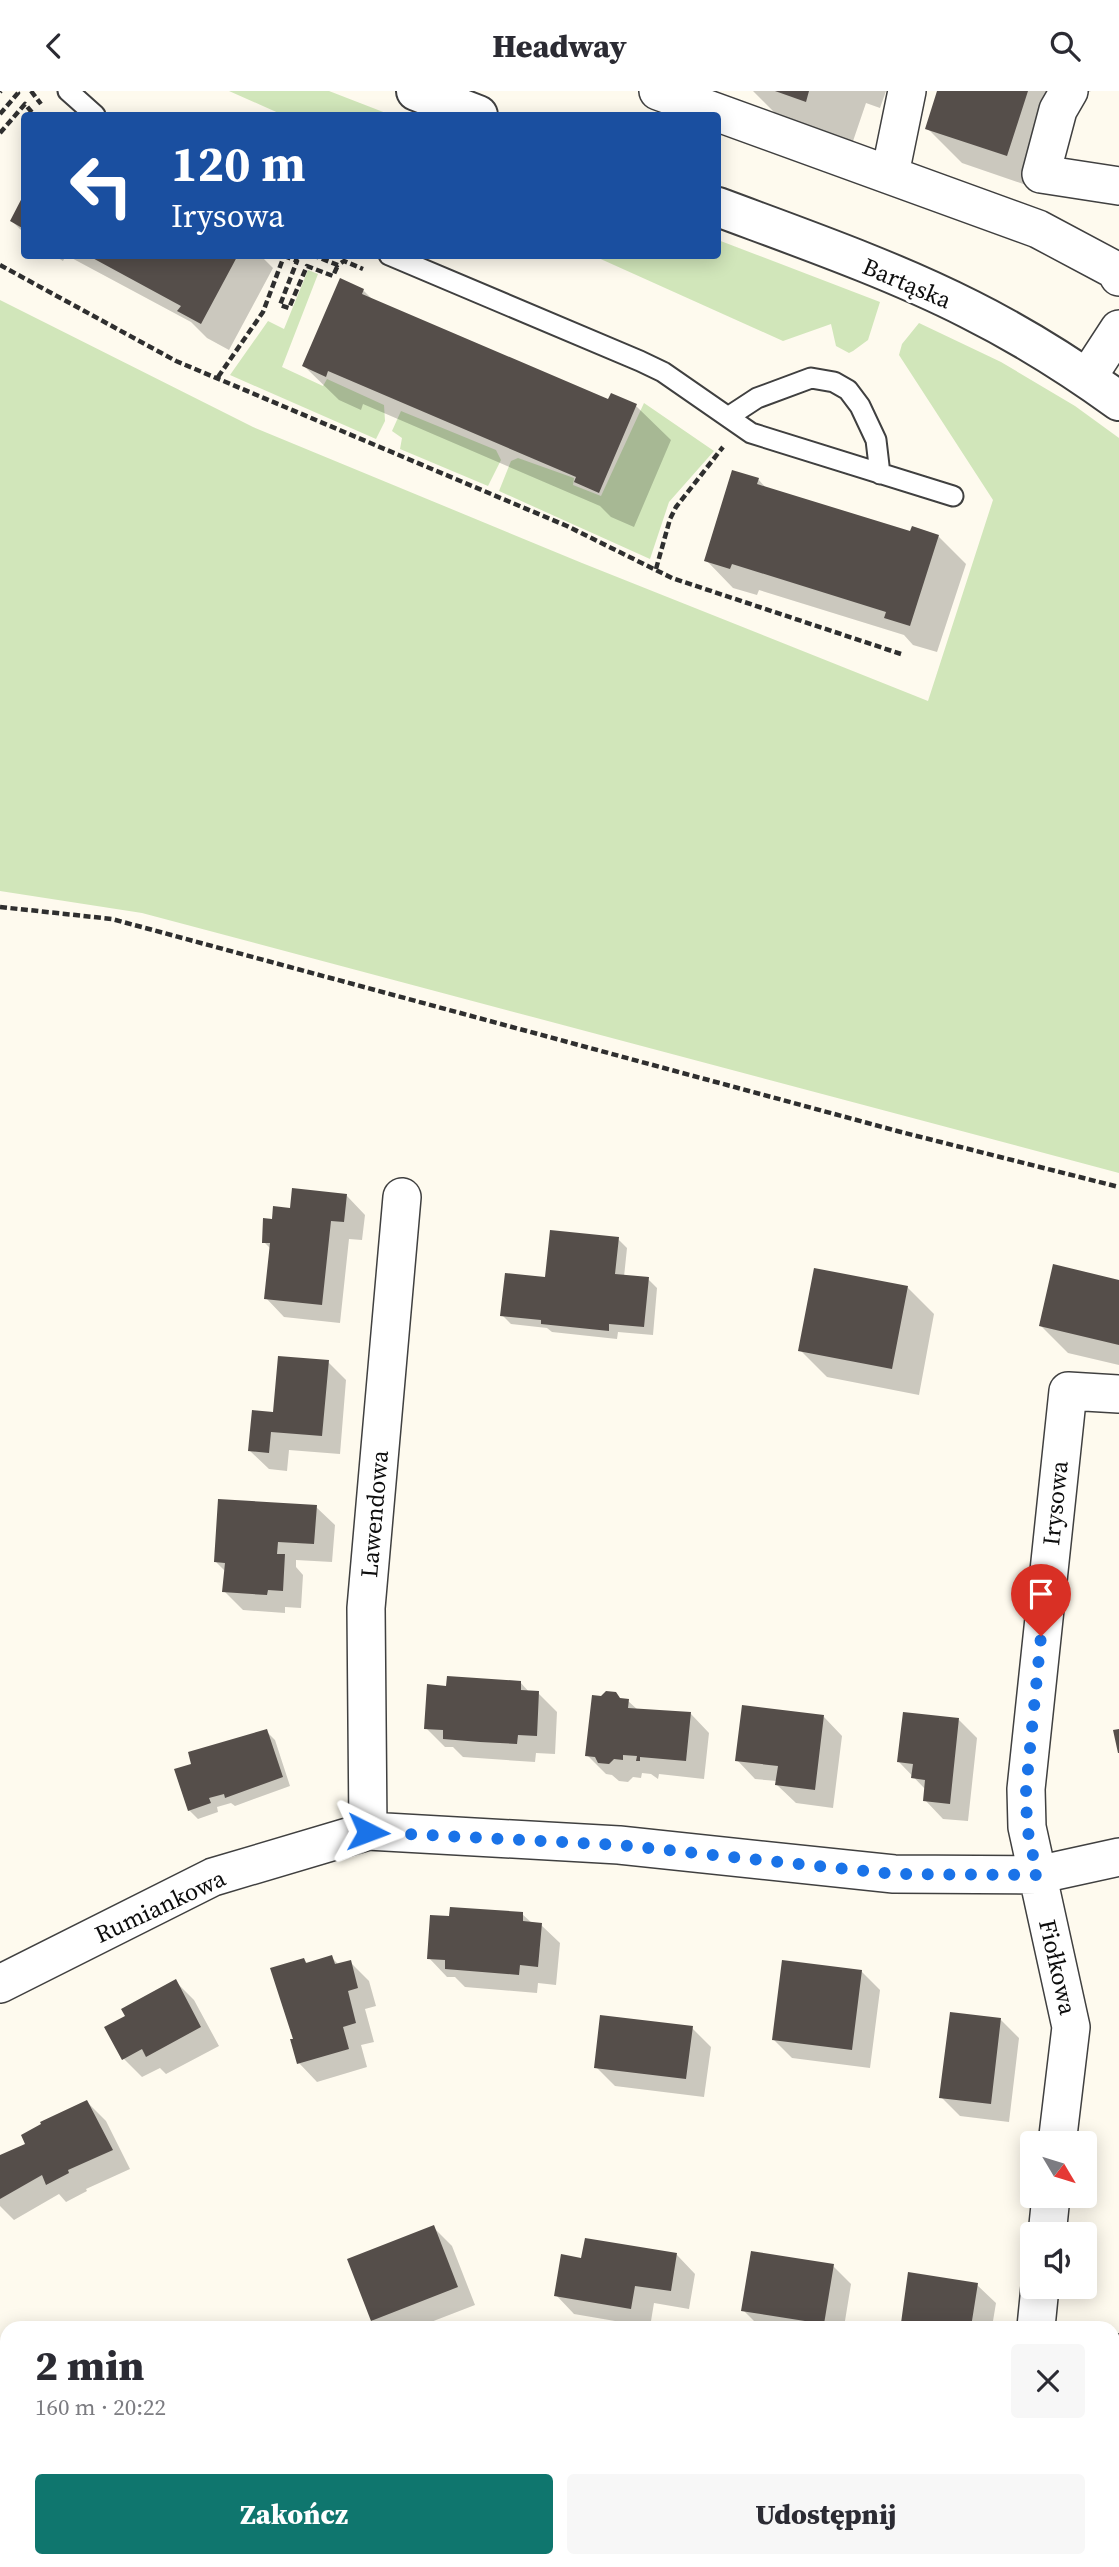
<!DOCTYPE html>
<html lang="pl">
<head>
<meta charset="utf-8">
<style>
	body { margin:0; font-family:"Source Serif 4",serif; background:#f7f7f7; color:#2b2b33; height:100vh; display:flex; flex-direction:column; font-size:26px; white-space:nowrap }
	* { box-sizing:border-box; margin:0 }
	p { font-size:23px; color:#7c7c81 }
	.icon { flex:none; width:38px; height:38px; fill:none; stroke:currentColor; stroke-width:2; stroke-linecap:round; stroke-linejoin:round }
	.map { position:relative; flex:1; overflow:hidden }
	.panel { position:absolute; left:0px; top:2230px; width:1120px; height:247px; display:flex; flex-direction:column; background:#fff; border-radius:21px 21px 0 0; box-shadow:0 4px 18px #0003 }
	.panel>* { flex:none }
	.banner { position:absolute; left:21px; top:21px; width:700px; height:147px; border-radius:7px; box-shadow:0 4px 18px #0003; background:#1a4fa0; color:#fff; overflow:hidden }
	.needle { width:46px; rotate:128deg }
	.controls { position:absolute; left:1020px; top:2040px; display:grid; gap:14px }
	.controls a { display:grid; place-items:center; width:77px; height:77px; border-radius:7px; background:#fff; box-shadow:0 4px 18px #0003; font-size:35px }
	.pin { position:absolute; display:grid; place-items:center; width:60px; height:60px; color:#fff; margin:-72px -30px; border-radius:50% 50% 50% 0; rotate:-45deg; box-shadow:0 0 7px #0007 }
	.pin .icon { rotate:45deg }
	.me { position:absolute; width:77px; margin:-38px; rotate:93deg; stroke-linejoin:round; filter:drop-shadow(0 0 5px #0008) }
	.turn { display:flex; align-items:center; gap:24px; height:147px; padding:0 35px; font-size:32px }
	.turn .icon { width:91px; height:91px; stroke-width:2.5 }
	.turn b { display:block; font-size:49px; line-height:60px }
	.round { display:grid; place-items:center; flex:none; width:74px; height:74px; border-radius:7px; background:#f7f7f7 }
	.summary { display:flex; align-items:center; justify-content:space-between; height:119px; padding:0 35px }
	h1 { font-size:42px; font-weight:800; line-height:52px }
	.primary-button { display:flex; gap:14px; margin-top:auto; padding:14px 35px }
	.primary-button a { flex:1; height:80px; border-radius:7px; background:#0f766e; color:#fff; font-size:28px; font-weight:800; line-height:80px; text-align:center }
	.primary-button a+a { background:#f7f7f7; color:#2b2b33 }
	header { display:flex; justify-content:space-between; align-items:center; height:91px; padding:0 35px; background:#fff; font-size:32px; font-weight:800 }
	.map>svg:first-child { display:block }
</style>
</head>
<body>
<header><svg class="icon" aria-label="back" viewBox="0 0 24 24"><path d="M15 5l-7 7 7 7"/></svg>Headway<svg class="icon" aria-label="search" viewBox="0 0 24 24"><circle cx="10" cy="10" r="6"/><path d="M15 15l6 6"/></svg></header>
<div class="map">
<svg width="1119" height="2476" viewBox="0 0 1119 2476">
	<rect width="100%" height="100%" fill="#fefaee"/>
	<path fill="#d1e6ba" d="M229,0H329L391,24H283Z
		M718,149L880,211L868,249L853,260L849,262L836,255L831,233L783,250L594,165L718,164Z
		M308,179L318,183L282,276L323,295L327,288L384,314L385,330L376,348L230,284L268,230L284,238Z
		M0,209L253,336L582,472L928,610L993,409L899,264L902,253L919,232L1001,271L1075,315L1119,347V1082L142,822L0,800Z
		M644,312L714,360L669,411L650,468L499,400L511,370L518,367L574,387L573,394L601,405Z
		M401,320L496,359L501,369L488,395L400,358L402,347L392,340Z"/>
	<path fill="#0003" d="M753,0H886L880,17L866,12L851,56L786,33Z
		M939,0H1091L1068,14L1041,99L962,72L927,37Z
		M24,107V142L12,130Z
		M53,164H66L63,170Z
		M66,164H260L273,177L229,259L207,247L191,231Z
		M363,199L373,209L609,311L636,315L671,349L634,436L611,426L600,415L363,313L361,319L339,309L304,275Z
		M758,388L767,398L911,443L938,445L966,473L937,561L913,554L904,544L759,499L757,504L733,497L706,469Z
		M347,1105L365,1124L362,1149L349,1148L340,1232L284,1226L266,1207L271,1158L264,1151L273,1130L292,1118Z
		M618,1148L627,1157L624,1186L648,1188L657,1197L653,1244L618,1241L617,1248L552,1241L547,1237L511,1233L502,1224Z
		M1119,1191V1274L1068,1262L1041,1235Z
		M907,1196L934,1223L919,1304L827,1286L800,1259Z
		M328,1271L346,1289L340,1363L289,1359L287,1380L269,1378L250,1360L274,1322Z
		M316,1416L335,1434L332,1471L296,1469V1476L303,1484L301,1517L285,1516V1522L243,1519L224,1500L226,1481L216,1471Z
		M520,1591L530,1602H538L557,1621L555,1663L536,1662L535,1671L463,1666L453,1656H445L426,1637L448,1597Z
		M622,1609L628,1610L638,1619L691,1623L709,1642L704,1688L659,1683L658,1688L651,1683L642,1682L641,1687L633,1686L628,1691L619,1690L612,1684L606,1683L587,1664Z
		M824,1626L842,1645L833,1717L796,1712L777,1694V1690L755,1688L737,1669Z
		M959,1629L977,1647L968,1730L943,1728L925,1709L926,1699L899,1671Z
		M266,1640L275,1649L290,1695L235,1715L231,1712L217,1716L218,1721L198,1728L189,1719L193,1674Z
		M522,1823L533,1833L541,1834L560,1852L556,1894L538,1892L537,1902L465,1896L455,1886H447L429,1867L451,1827Z
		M331,1866L339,1874L350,1871L369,1890L376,1915L365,1918L374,1951L361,1954L367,1976L317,1991L299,1972L295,1949L304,1869L308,1873Z
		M861,1880L880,1899L870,1977L792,1967L773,1948Z
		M176,1891L194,1909L219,1955L166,1983L160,1977L142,1986L124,1968L127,1926Z
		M1001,1929L1019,1947L1009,2031L960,2025L941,2006Z
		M692,1937L711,1956L704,2006L615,1995L596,1976Z
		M87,2011L106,2030L130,2078L86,2098L87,2100L66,2111L59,2103L14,2129L0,2115V2067L28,2054Z
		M433,2136L452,2155L475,2214L418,2236H380L372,2229Z
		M677,2164L695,2183L689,2218L654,2212L650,2236L574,2223L556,2204L583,2169Z
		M833,2175L851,2193L844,2236H760L743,2219Z
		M977,2194L996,2212L992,2236H908L902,2231Z
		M360,2469H461L460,2476H359Z
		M904,2469H958L957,2475Z"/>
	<path fill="#554e4a" d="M775,0H809L806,11Z
		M937,0H1028L1007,65L925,38Z
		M24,103V138L10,130Z
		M87,164H238L201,233L177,220L181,215Z
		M340,187L364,198L362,203L608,308L611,302L637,313L599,402L574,391L576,386L328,280L326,286L302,275Z
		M732,379L759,387L757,393L910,440L912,435L939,444L910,535L884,527L886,521L732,473L730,478L704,470Z
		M292,1097L347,1103L344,1131L331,1130L322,1214L264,1208L270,1152H262L263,1127L272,1128L273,1115L290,1117Z
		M550,1139L619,1146L615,1183L649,1186L644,1236L609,1233V1240L541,1233V1229L500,1225L505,1182L545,1186Z
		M1053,1173L1119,1189V1254L1039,1235Z
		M814,1177L908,1195L892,1278L798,1260Z
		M278,1265L329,1269L322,1345L271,1341L269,1362L248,1360L252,1319L273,1321Z
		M218,1408L317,1414L314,1453L278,1451L277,1463H285L283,1500L268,1499L267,1504L222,1501L225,1472L214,1471Z
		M447,1585L521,1590V1599L539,1600L537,1645L518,1644L517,1653L480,1651L443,1648V1639L424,1638L427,1593L446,1595Z
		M606,1600L616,1601L620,1607L629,1608L628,1617L691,1621L686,1670L640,1666V1670H636L637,1665L623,1664V1669L614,1668L609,1673L598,1672L595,1666L585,1665L592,1604L601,1605Z
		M742,1614L824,1624L815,1699L775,1694L778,1675L735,1670Z
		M903,1621L959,1627L950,1713L923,1710L925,1689L911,1687L913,1673L897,1671Z
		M267,1638L283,1686L225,1707L224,1703L209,1707L211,1712L188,1720L174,1678L191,1673L188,1661Z
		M1119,1638V1662H1118L1113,1639Z
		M450,1816L523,1821V1830L542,1832L538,1876L520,1874L519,1884L445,1878V1869L427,1868L430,1824L449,1825Z
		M332,1864L335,1873L351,1869L358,1897L348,1900L356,1932L343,1936L349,1958L297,1973L290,1948H293L270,1877L304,1867L306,1872Z
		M782,1869L862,1879L852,1959L772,1949Z
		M176,1888L201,1936L146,1966L142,1958L122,1969L104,1936L125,1925L121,1918Z
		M950,1921L1001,1927L991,2013L939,2007Z
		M600,1924L693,1935L686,1988L594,1977Z
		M87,2009L113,2059L68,2079L69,2082L46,2094L42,2084L0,2108V2064L25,2053L21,2044L41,2033L40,2031Z
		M434,2134L458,2196L371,2230L347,2168Z
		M585,2147L677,2162L671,2200L635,2195L631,2218L554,2205L561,2163L581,2167Z
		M751,2160L834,2173L824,2233L741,2220Z
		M908,2181L978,2192L971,2236H931L901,2232Z
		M1117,2242H1119V2273H1114Z
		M1113,2401H1119V2476H1089L1090,2469H1113Z
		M358,2469H440V2476H357Z"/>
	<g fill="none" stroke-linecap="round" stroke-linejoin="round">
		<g stroke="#404040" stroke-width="23">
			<path id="service" d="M68,0L95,24
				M389,164L640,270L663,281L751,342L953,405
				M728,326L757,307L811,287L834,291L848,299L860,315L876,349L880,383"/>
		</g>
		<g stroke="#404040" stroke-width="40">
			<path id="minor" d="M658,0L1038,138L1115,179L1119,186
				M1069,0L1058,19L1041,83L1119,95
				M890,83L907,0
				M1087,287L1119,238
				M368,1740L366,1517L402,1106
				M0,1893L213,1786L368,1740L619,1754L894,1783L1037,1784L1119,1766
				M1057,2053L1071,1936L1027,1736L1026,1698L1068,1300L1119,1303
				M1047,2144L1051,2105
				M1036,2236L1040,2196
				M1113,2351L1119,2352
				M1006,2476L1007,2469"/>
		</g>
		<g stroke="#404040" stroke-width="42">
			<path id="tertiary" d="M416,0L478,24
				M718,116C801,147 890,178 969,218C1021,244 1072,276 1119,310"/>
		</g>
		<path stroke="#2f2f2f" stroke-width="4.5" stroke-dasharray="7 3.5" stroke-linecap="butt" d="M31,0L41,13
			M0,1L1,0
			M0,23L18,2L16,0
			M0,42L25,13L34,24
			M312,164L338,174L344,170L363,178
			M284,165L297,170L280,214L289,217L307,175L333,185L338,174
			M0,174L176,270L567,435L672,487L901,563
			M218,286L263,221L284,165
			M656,478L670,428L676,416L723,356
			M0,816L112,828L901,1041L1119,1096"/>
		<use href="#service" stroke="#fff" stroke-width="19"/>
		<use href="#minor" stroke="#fff" stroke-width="37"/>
		<use href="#tertiary" stroke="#fff" stroke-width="38"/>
	</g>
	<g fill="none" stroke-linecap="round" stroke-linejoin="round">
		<path stroke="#1a73e8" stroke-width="12" stroke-dasharray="0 21.6" d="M368,1741L619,1754L894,1783L1037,1784L1027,1736L1026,1698L1041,1545"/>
	</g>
	<g text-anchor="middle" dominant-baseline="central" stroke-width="7" stroke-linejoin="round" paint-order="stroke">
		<g font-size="24" fill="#0d0d0d" stroke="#fff">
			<text transform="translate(907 192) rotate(23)">Bartąska</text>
			<text transform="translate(1055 1412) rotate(-84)">Irysowa</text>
			<text transform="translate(374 1423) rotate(-85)">Lawendowa</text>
			<text transform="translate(160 1815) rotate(-25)">Rumiankowa</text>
			<text transform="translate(1058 1876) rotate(77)">Fiołkowa</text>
		</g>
	</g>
</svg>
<div class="controls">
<a><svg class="needle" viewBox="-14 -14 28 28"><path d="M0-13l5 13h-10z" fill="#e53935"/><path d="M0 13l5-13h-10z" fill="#7c7c81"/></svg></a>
<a><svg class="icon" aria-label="sound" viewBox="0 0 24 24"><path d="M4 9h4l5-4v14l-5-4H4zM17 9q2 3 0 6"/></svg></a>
</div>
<div class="pin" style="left:1041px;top:1545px;background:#d93025"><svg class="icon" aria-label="arrive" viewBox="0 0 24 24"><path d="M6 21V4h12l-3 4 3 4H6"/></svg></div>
<svg class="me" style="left:368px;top:1741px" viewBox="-20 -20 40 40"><path d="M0-17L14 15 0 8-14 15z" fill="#1a73e8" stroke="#fff" stroke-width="4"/></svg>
<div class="banner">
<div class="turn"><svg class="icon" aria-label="left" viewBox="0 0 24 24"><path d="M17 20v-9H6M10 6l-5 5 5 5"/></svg><div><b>120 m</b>Irysowa</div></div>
</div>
<section class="panel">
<div class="summary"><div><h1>2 min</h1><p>160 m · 20:22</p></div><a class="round"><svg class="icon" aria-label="close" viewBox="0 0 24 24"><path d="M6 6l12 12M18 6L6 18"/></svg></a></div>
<div class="primary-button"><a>Zakończ</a><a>Udostępnij</a></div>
</section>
</div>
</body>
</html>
